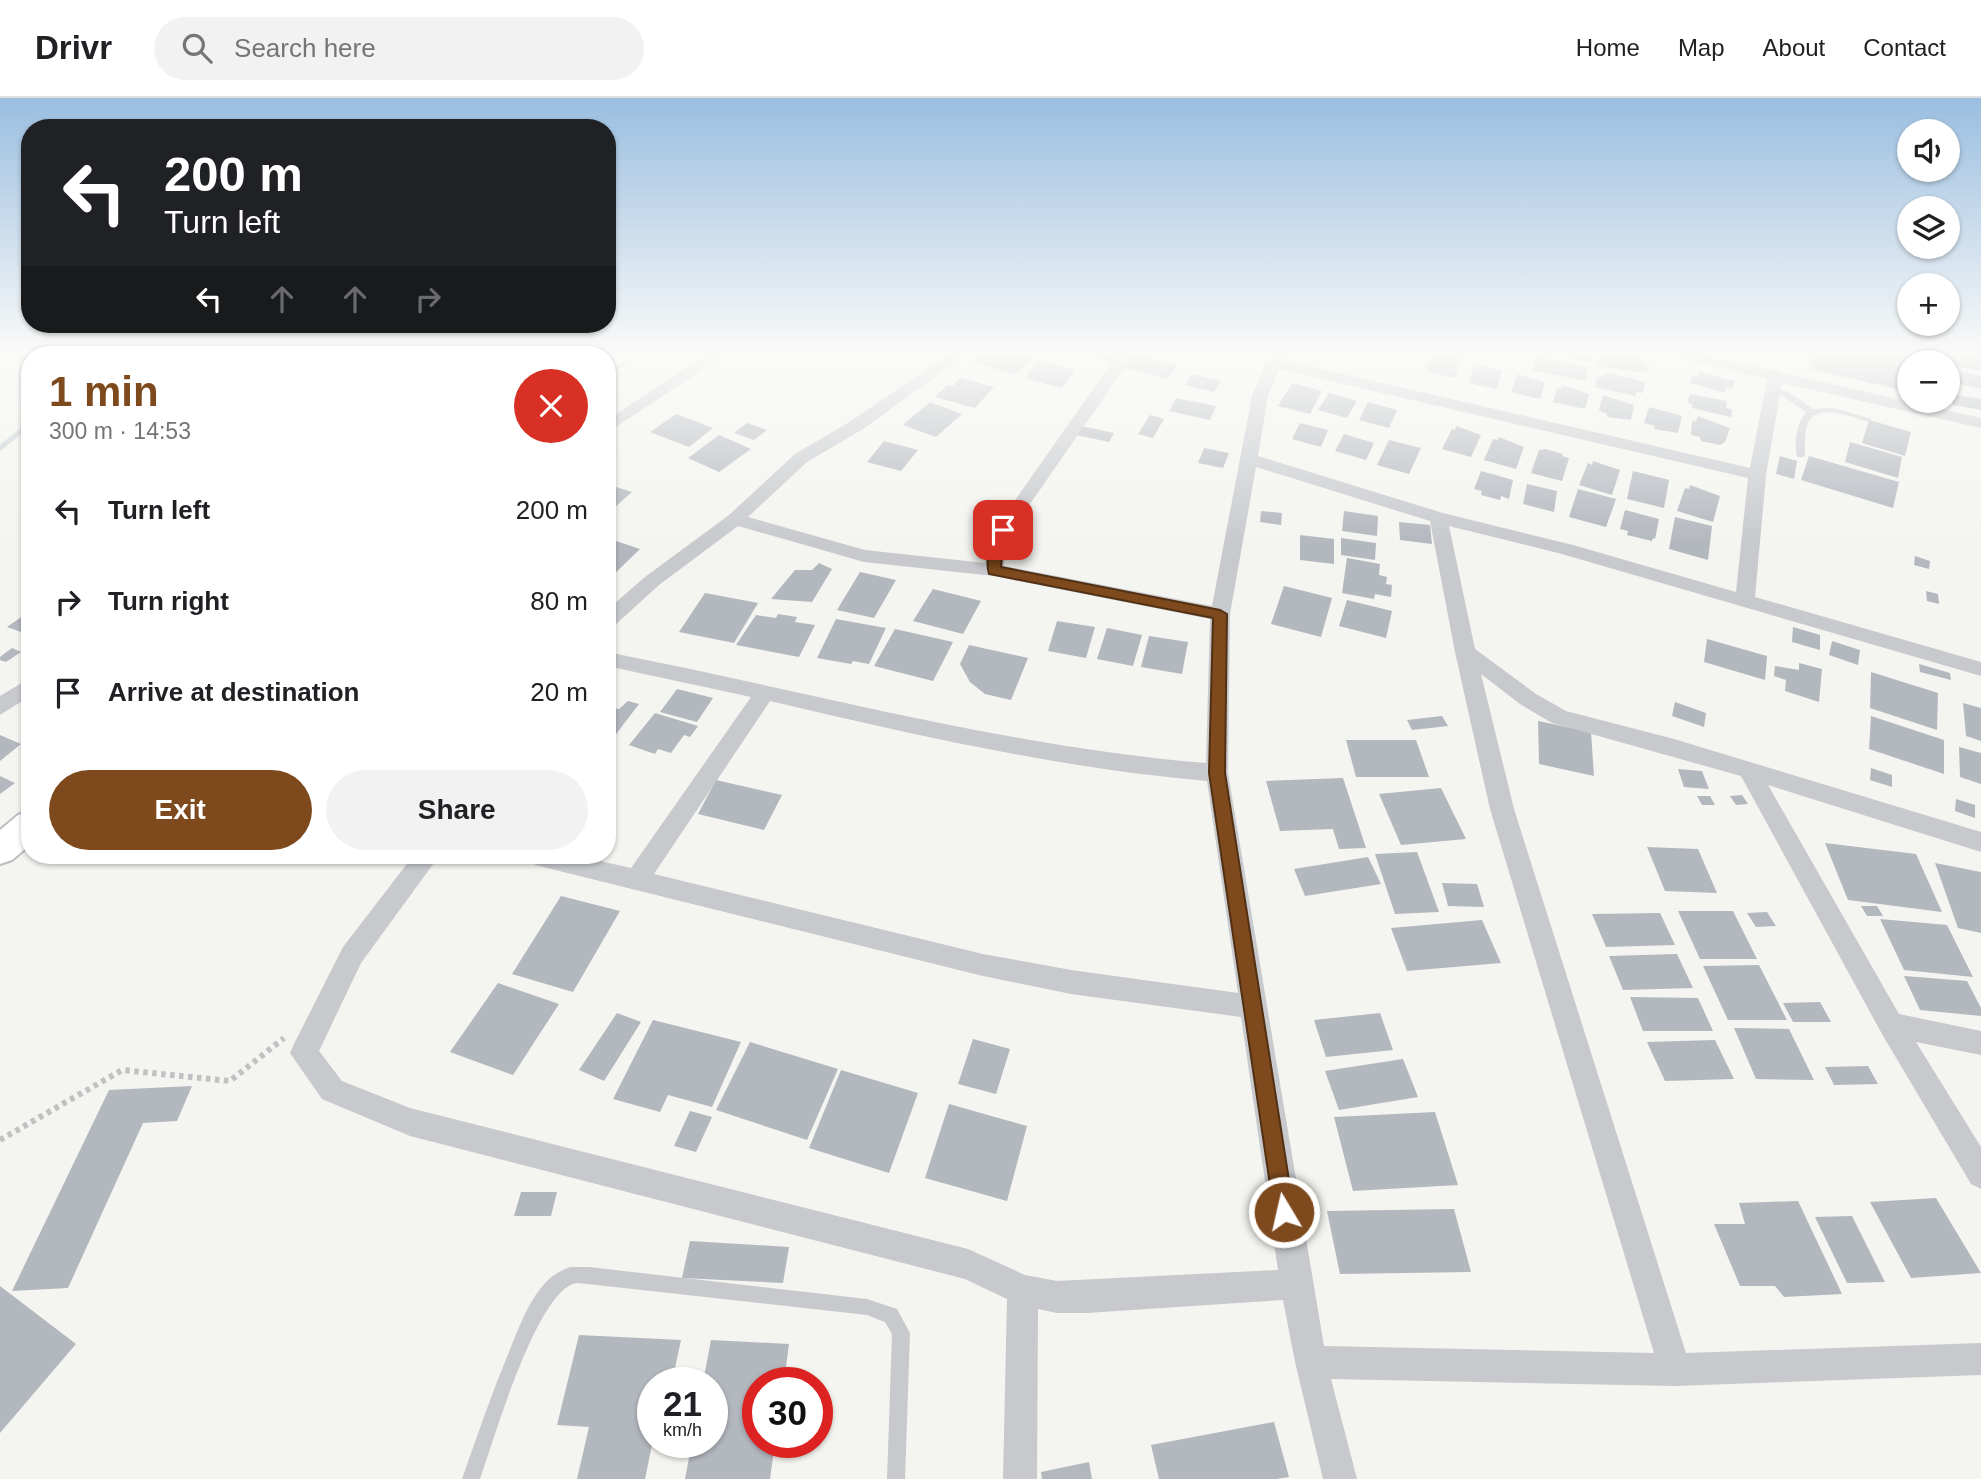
<!DOCTYPE html>
<html lang="en">
<head>
<meta charset="utf-8">
<style>
	body { margin:0; font-family:Arial,sans-serif; background:#f2f2f2; color:#202124; height:100vh; display:flex; flex-direction:column; font-size:26px; white-space:nowrap }
	* { box-sizing:border-box; margin:0 }
	p { font-size:23px; color:#757577 }
	.icon { flex:none; width:38px; height:38px; fill:none; stroke:currentColor; stroke-width:2; stroke-linecap:round; stroke-linejoin:round }
	.map { position:relative; flex:1; overflow:hidden }
	.panel { position:absolute; left:21px; top:248px; width:595px; height:518px; display:flex; flex-direction:column; background:#fff; border-radius:28px; box-shadow:0 2px 5px #0004 }
	.panel>* { flex:none }
	.hud { position:absolute; left:21px; top:21px; width:595px; height:214px; border-radius:28px; box-shadow:0 2px 5px #0004; background:#202124; color:#fff; overflow:hidden }
	.controls { position:absolute; left:1897px; top:21px; display:grid; gap:14px }
	.controls a { display:grid; place-items:center; width:63px; height:63px; border-radius:50%; background:#fff; box-shadow:0 2px 5px #0004; font-size:35px }
	.speed { position:absolute; left:637px; top:1269px; display:flex; gap:14px; font-size:35px; font-weight:700; text-align:center }
	.speed>* { display:grid; place-content:center; width:91px; height:91px; border-radius:50%; background:#fff; box-shadow:0 2px 5px #0004; line-height:1 }
	.speed small { font-size:18px; font-weight:400 }
	.speed .limit { border:10px solid #d22; background:#fff; color:#111 }
	.pin { position:absolute; display:grid; place-items:center; width:60px; height:60px; color:#fff; margin:-30px; border-radius:14px; box-shadow:0 4px 10px #0006 }
	.me { position:absolute; width:77px; margin:-38px; rotate:351deg; stroke-linejoin:round; filter:drop-shadow(0 0 5px #0008) }
	.turn { display:flex; align-items:center; gap:24px; height:147px; padding:0 28px; font-size:32px }
	.turn .icon { width:91px; height:91px; stroke-width:2.5 }
	.turn b { display:block; font-size:49px; line-height:60px }
	.lanes { display:flex; align-items:center; height:66px; padding:0 28px; background:#0003; justify-content:center; gap:35px; direction:ltr }
	.lanes .off { opacity:.35 }
	.round { display:grid; place-items:center; flex:none; width:74px; height:74px; border-radius:37px; background:#f2f2f2 }
	.summary { display:flex; align-items:center; justify-content:space-between; height:119px; padding:0 28px }
	h1 { font-size:42px; font-weight:600; line-height:52px; color:#7e4a1d }
	.button { display:flex; gap:14px; margin-top:auto; padding:14px 28px }
	.button a { flex:1; height:80px; border-radius:42px; background:#7e4a1d; color:#fff; font-size:28px; font-weight:600; line-height:80px; text-align:center }
	.button a+a { background:#f2f2f2; color:#202124 }
	ul { padding:0; list-style:none }
	li { display:flex; align-items:center; gap:21px; height:91px; padding:0 28px }
	li div { flex:1 }
	li b { display:block; font-size:26px }
	li em { font-style:normal }
	header { display:flex; align-items:center; gap:42px; box-sizing:border-box; height:98px; padding:0 35px; background:#fff; border-bottom:2px solid #e0e0e0 }
	header strong { font-size:33px }
	nav { display:flex; gap:38px; margin-inline-start:auto; font-size:24px }
	.search { width:490px; height:63px; background:#f2f2f2; display:flex; align-items:center; gap:18px; box-sizing:border-box; padding:0 24px; border-radius:38px; color:#757577; font-size:26px }
	.map>svg:first-child { display:block }
</style>
</head>
<body>
<header>
<strong>Drivr</strong>
<div class="search"><svg class="icon" aria-label="search" viewBox="0 0 24 24"><circle cx="10" cy="10" r="6"/><path d="M15 15l6 6"/></svg>Search here</div>
<nav><a>Home</a><a>Map</a><a>About</a><a>Contact</a></nav>
</header>
<div class="map">
<svg width="1981" height="1381" viewBox="0 0 1981 1381">
	<rect width="100%" height="100%" fill="#f4f5f0"/>
	<g fill="none" stroke-linecap="round" stroke-linejoin="round">
		<path stroke="#c6cdd4" stroke-width="5" d="M179,253L184,257
			M107,257L116,253
			M196,257L209,253
			M0,350L30,326"/>
	</g>
	<path fill="#b3b7be" d="M542,253H565L575,257L537,255Z
		M984,253H1020L1035,258L1015,277L972,263Z
		M1096,253H1120L1111,263L1092,258Z
		M1433,253L1462,257L1455,280L1425,273Z
		M1459,253H1489L1486,260Z
		M1538,253H1593L1591,265Z
		M1601,253L1645,262L1644,265L1649,266L1647,275L1595,268L1600,261Z
		M1813,253H1865L1909,263V294L1811,271Z
		M1887,253H1932L1931,264L1887,254Z
		M1942,253H1981V273L1948,267Z
		M1130,255L1177,267L1168,281L1119,269Z
		M1536,258L1588,269L1586,283L1532,272Z
		M1039,263L1075,272L1062,290L1024,280Z
		M1474,266L1502,273L1497,291L1469,285Z
		M1960,273L1981,278V291L1960,286Z
		M1699,274L1735,283L1732,291L1727,289L1725,295L1690,285L1692,277L1698,278Z
		M1608,275L1645,284L1643,295L1636,294V298L1595,289L1596,280Z
		M1192,276L1221,283L1214,294L1185,287Z
		M1517,276L1545,284L1540,301L1511,294Z
		M960,280L994,289L975,310L935,299L947,287L953,288Z
		M1292,285L1322,293L1310,316L1278,308Z
		M1562,287L1589,296L1585,311L1553,304L1557,290L1561,291Z
		M1329,295L1357,303L1347,320L1318,312Z
		M1690,296L1727,303L1726,310L1732,311L1731,319L1692,310L1693,307L1687,304Z
		M1950,296L1981,301V312L1953,307Z
		M1603,297L1634,307L1631,322L1607,319V316L1599,312Z
		M1176,300L1216,308L1210,322L1169,313Z
		M930,304L962,316L936,339L903,327Z
		M1368,304L1397,312L1389,330L1359,322Z
		M1649,309L1682,318L1678,335L1654,331L1655,328L1644,325Z
		M676,316L713,330L689,349L650,334Z
		M1150,317L1164,321L1153,340L1138,336Z
		M1698,318L1730,330L1725,344L1720,347L1701,343L1700,339L1691,337L1692,323L1695,324Z
		M1869,322L1911,334L1905,358L1862,345Z
		M747,325L767,332L754,342L734,335Z
		M1300,325L1328,332L1321,349L1292,341Z
		M1081,328L1114,335L1109,344L1076,337Z
		M1456,328L1481,337L1471,359L1442,351L1452,331L1455,332Z
		M1344,336L1374,345L1366,362L1335,353Z
		M719,337L751,351L719,374L688,360Z
		M1499,339L1524,349L1516,371L1484,362L1493,341L1498,342Z
		M1389,342L1421,350L1409,376L1377,367Z
		M884,343L918,352L901,373L867,364Z
		M1850,344L1902,359L1898,380L1845,364Z
		M1204,350L1229,355L1223,370L1198,365Z
		M1546,351L1563,356L1562,358L1569,360L1562,383L1531,375L1539,352Z
		M1780,358L1797,363L1794,381L1776,376Z
		M1809,358L1899,384L1893,410L1801,382Z
		M1593,363L1620,372L1612,397L1579,387L1588,365L1592,367Z
		M1481,373L1513,382L1509,401L1501,398L1500,402L1481,397L1482,393L1474,391Z
		M1633,373L1669,382L1664,410L1627,401Z
		M607,386L632,394L607,416Z
		M1527,386L1557,393L1554,414L1523,406Z
		M1690,387L1720,398L1713,424L1677,413L1685,390L1689,391Z
		M1578,391L1616,401L1606,429L1569,419Z
		M1625,412L1659,421L1655,441L1653,440L1652,443L1627,437L1628,433L1620,431Z
		M1261,413L1282,415L1281,427L1260,424Z
		M1344,413L1378,418L1377,438L1342,433Z
		M1675,419L1712,428L1708,462L1669,451Z
		M1399,424L1430,427L1432,446L1400,442Z
		M1300,437L1334,441V466L1300,462Z
		M607,440L640,451L607,483Z
		M1341,440L1376,445L1375,462L1341,457Z
		M1915,458L1930,463L1929,471L1914,467Z
		M1347,460L1380,466L1379,477L1387,479L1386,486L1392,487L1391,499L1375,496L1374,501L1342,495Z
		M819,465L832,471L812,504L771,501L795,472H812Z
		M860,474L896,482L874,520L837,512Z
		M1284,488L1332,500L1321,539L1271,526Z
		M933,491L981,503L963,536L913,523Z
		M1926,493L1938,496L1939,506L1927,503Z
		M705,495L758,505L734,545L679,534Z
		M1347,502L1392,513L1386,540L1339,528Z
		M30,513V531L24,535L7,529Z
		M778,516L797,519L795,524L815,527L799,559L736,547L756,517L776,520Z
		M836,521L886,530L869,566L853,563L851,566L817,560Z
		M1057,523L1095,529L1086,560L1048,553Z
		M1793,529L1820,537V552L1792,544Z
		M1107,530L1142,537L1133,568L1097,561Z
		M895,531L953,544L933,583L874,568Z
		M1149,538L1188,544L1182,576L1141,569Z
		M1707,541L1767,558L1765,582L1704,564Z
		M1832,543L1860,552L1858,567L1829,557Z
		M969,547L1028,560L1011,602L985,596L970,584L960,566Z
		M12,550L21,554L6,564L0,562V559Z
		M1799,565L1822,571L1819,604L1785,593L1786,582L1774,578L1775,568L1799,572Z
		M1919,566L1950,575L1951,582L1920,574Z
		M1871,574L1938,595L1937,632L1870,610Z
		M677,591L713,600L697,624L660,614Z
		M628,603L639,606L610,644L607,643V609L619,611Z
		M1675,604L1706,615L1704,629L1672,618Z
		M1963,605L1981,610V643L1966,638Z
		M655,615L698,628L690,639L684,637L671,655L658,651L655,656L629,647Z
		M1442,618L1448,628L1412,632L1407,622Z
		M1871,618L1944,642V676L1869,651Z
		M1538,623L1591,634L1594,678L1539,666Z
		M0,637L21,646L0,663Z
		M1346,642H1416L1429,679H1356Z
		M1959,649L1981,655V686L1960,679Z
		M1871,670L1892,677V689L1870,682Z
		M1678,671L1702,673L1709,691L1684,689Z
		M0,678L15,685L0,696Z
		M1343,680L1366,750L1339,751L1333,731L1280,733L1266,683Z
		M716,682L782,697L764,732L698,716Z
		M1441,690L1466,741L1401,747L1379,696Z
		M1742,697L1748,706L1736,707L1730,698Z
		M1697,698H1710L1715,707H1702Z
		M1956,701L1975,707V720L1955,713Z
		M1825,745L1916,756L1942,814L1848,802Z
		M1647,749L1698,751L1717,795L1665,793Z
		M1417,754L1439,814L1395,816L1375,756Z
		M1368,759L1381,786L1305,798L1294,771Z
		M1935,765L1981,774V835L1958,830Z
		M1442,785L1477,786L1484,809L1448,808Z
		M561,798L620,813L573,894L512,876Z
		M1861,808H1877L1883,818H1867Z
		M1678,813H1733L1757,861H1700Z
		M1767,814L1776,828L1756,829L1747,815Z
		M1660,815L1675,847L1606,849L1592,816Z
		M1880,821L1947,827L1973,879L1904,872Z
		M1482,822L1501,865L1407,873L1391,830Z
		M1677,856L1693,890L1623,892L1609,858Z
		M1759,867L1787,922H1728L1703,868Z
		M1904,878L1967,883L1981,910V918L1920,912Z
		M498,885L559,906L513,977L450,954Z
		M1630,899L1698,900L1713,933H1643Z
		M1820,904L1831,924H1793L1783,905Z
		M617,915L641,924L604,983L579,972Z
		M1380,915L1393,952L1326,959L1314,922Z
		M653,922L741,944L712,1009L668,997L660,1014L613,1001Z
		M1734,930L1789,931L1814,982L1756,981Z
		M973,941L1010,951L996,996L958,986Z
		M1715,942L1734,981L1665,983L1647,944Z
		M750,944L838,971L807,1042L716,1012Z
		M1403,961L1418,999L1339,1012L1325,973Z
		M1868,968L1878,986L1834,987L1825,969Z
		M841,972L918,995L889,1075L809,1050Z
		M192,988L177,1023L143,1025L68,1190L12,1193L109,992Z
		M949,1006L1027,1028L1007,1103L925,1080Z
		M690,1013L712,1019L696,1054L674,1048Z
		M1435,1014L1458,1087L1353,1093L1334,1019Z
		M521,1094H557L551,1118H514Z
		M1936,1100L1981,1175L1911,1180L1870,1104Z
		M1798,1103L1842,1196L1784,1199L1775,1188H1740L1714,1126H1745L1739,1105Z
		M1454,1111L1471,1174L1340,1176L1327,1113Z
		M1852,1118L1885,1184L1847,1185L1815,1119Z
		M690,1143L789,1149L783,1185L682,1180Z
		M0,1188L76,1246L0,1335Z
		M579,1237L681,1242L672,1284H653V1342L645,1381H577L589,1329L557,1327Z
		M711,1242L789,1246L784,1284H758V1344H775L770,1381H685L692,1344H712V1284H703Z
		M1274,1324L1289,1379L1276,1381H1159L1151,1347Z
		M1089,1364L1092,1381H1042L1041,1374Z"/>
	<g fill="none" stroke-linecap="round" stroke-linejoin="round">
		<g stroke="#bbbdc3" stroke-width="4">
			<path id="secondary" d="M616,253H643L640,258L607,274V258Z
				M30,713V747L12,762L0,766V732L18,717Z"/>
		</g>
		<path stroke="#c0c1c3" stroke-width="6" stroke-dasharray="4.5 4.5" stroke-linecap="butt" d="M0,1042L122,972L230,983L284,940"/>
		<path fill="#c7c9cd" fill-rule="evenodd" d="M1773,289L1790,295L1813,311L1833,310L1872,321L1868,324C1851,319 1814,303 1807,328C1804,337 1805,348 1805,357L1803,359H1797C1794,343 1796,327 1806,314L1784,299L1770,294L1769,292Z
			M570,1169H589L867,1201L897,1211L910,1235L905,1381H887L892,1236L885,1224L867,1217L578,1185C538,1187 493,1345 480,1381H462C478,1335 494,1289 513,1244C521,1224 531,1199 547,1183C553,1177 562,1172 570,1169Z"/>
		<path fill="#c7c9cd" fill-rule="evenodd" d="M712,253H730L607,335V322Z
			M953,253H971L863,331L807,364L748,419L865,452L985,465L987,449L994,432L1120,253H1136L1012,432L1005,449L1004,468L1212,508L1252,298L1271,253H1287L1283,262L1750,370L1767,281L1660,256L1657,253H1684L1771,272L1776,271L1783,275L1981,320V330L1782,285L1766,377L1755,499L1981,564V578L1562,456L1449,428L1475,551L1536,596L1566,613L1674,641L1981,734V754L1768,687L1899,916L1981,933V957L1916,944L1981,1049V1091L1971,1086L1882,936L1741,678L1552,625L1520,606L1481,576L1514,711L1686,1255L1981,1245V1277L1675,1288L1331,1281L1357,1381H1323L1295,1264L1283,1202L1087,1215H1057L1038,1211L1037,1381H1003L1007,1201L965,1181L410,1038L322,1001L290,955L294,946L343,849L413,758H439L361,865L319,953L342,983L410,1010L968,1151L1025,1177L1057,1183L1278,1172L1241,919L1071,896L983,878L539,768L531,765L527,758H578L631,770L751,599L607,568V554C807,593 1002,648 1206,665L1210,521L994,478L864,464L738,428L659,487L614,528L607,530V512L645,479L729,417L795,356L851,323ZM1279,271L1748,380L1736,494L1573,447L1443,415L1258,358L1268,298ZM1256,369L1430,423L1455,554L1490,711L1654,1255L1324,1248L1228,675L1230,516ZM770,603C915,637 1058,670 1207,683L1238,895L1071,872L983,856L654,776Z
			M30,580V598L0,617V598Z"/>
		<use href="#secondary" fill="#fff" fill-rule="evenodd"/>
	</g>
	<linearGradient id="sky" x2="0" y2="1"><stop stop-color="#9abee0"/><stop offset="0.57" stop-color="#fafaf8"/><stop offset="1" stop-color="#fafaf8" stop-opacity="0"/></linearGradient>
	<rect width="1981" height="446" fill="url(#sky)"/>
	<path fill="#7e4a1d" stroke="#523013" stroke-width="2" d="M1003,428L1010,432L1003,449L1001,469L1220,512L1227,516L1225,675L1294,1114L1291,1122L1284,1125L1277,1122L1274,1114L1209,675L1213,520L989,476C985,463 990,433 1003,428Z"/>
</svg>
<div class="controls">
<a><svg class="icon" aria-label="sound" viewBox="0 0 24 24"><path d="M4 9h4l5-4v14l-5-4H4zM17 9q2 3 0 6"/></svg></a>
<a><svg class="icon" aria-label="layers" viewBox="0 0 24 24"><path d="M12 4l9 5-9 5-9-5zM3 14l9 5 9-5"/></svg></a>
<a>+</a>
<a>−</a>
</div>
<div class="speed"><div>21<small>km/h</small></div><div class="limit">30</div></div>
<div class="pin" style="left:1003px;top:432px;background:#d93025"><svg class="icon" aria-label="arrive" viewBox="0 0 24 24"><path d="M6 21V4h12l-3 4 3 4H6"/></svg></div>
<svg class="me" style="left:1284px;top:1114px" viewBox="-20 -20 40 40"><circle r="17" fill="#7e4a1d" stroke="#fff" stroke-width="3"/><path d="M0-11L8 9 0 5-8 9z" fill="#fff"/></svg>
<div class="hud">
<div class="turn"><svg class="icon" aria-label="left" viewBox="0 0 24 24"><path d="M17 20v-9H6M10 6l-5 5 5 5"/></svg><div><b>200 m</b>Turn left</div></div>
<div class="lanes"><svg class="icon" aria-label="left" viewBox="0 0 24 24"><path d="M17 20v-9H6M10 6l-5 5 5 5"/></svg><svg class="icon off" aria-label="ahead" viewBox="0 0 24 24"><path d="M12 20V5M6 11l6-6 6 6"/></svg><svg class="icon off" aria-label="ahead" viewBox="0 0 24 24"><path d="M12 20V5M6 11l6-6 6 6"/></svg><svg class="icon off" aria-label="right" viewBox="0 0 24 24"><path d="M7 20v-9h11M14 6l5 5-5 5"/></svg></div>
</div>
<section class="panel">
<div class="summary"><div><h1>1 min</h1><p>300 m · 14:53</p></div><a class="round" style="background:#d93025;color:#fff"><svg class="icon" aria-label="close" viewBox="0 0 24 24"><path d="M6 6l12 12M18 6L6 18"/></svg></a></div>
<ul>
<li><svg class="icon" aria-label="left" viewBox="0 0 24 24"><path d="M17 20v-9H6M10 6l-5 5 5 5"/></svg><div><b>Turn left</b></div><em>200 m</em></li>
<li><svg class="icon" aria-label="right" viewBox="0 0 24 24"><path d="M7 20v-9h11M14 6l5 5-5 5"/></svg><div><b>Turn right</b></div><em>80 m</em></li>
<li><svg class="icon" aria-label="arrive" viewBox="0 0 24 24"><path d="M6 21V4h12l-3 4 3 4H6"/></svg><div><b>Arrive at destination</b></div><em>20 m</em></li>
</ul>
<div class="button"><a>Exit</a><a>Share</a></div>
</section>
</div>
</body>
</html>
